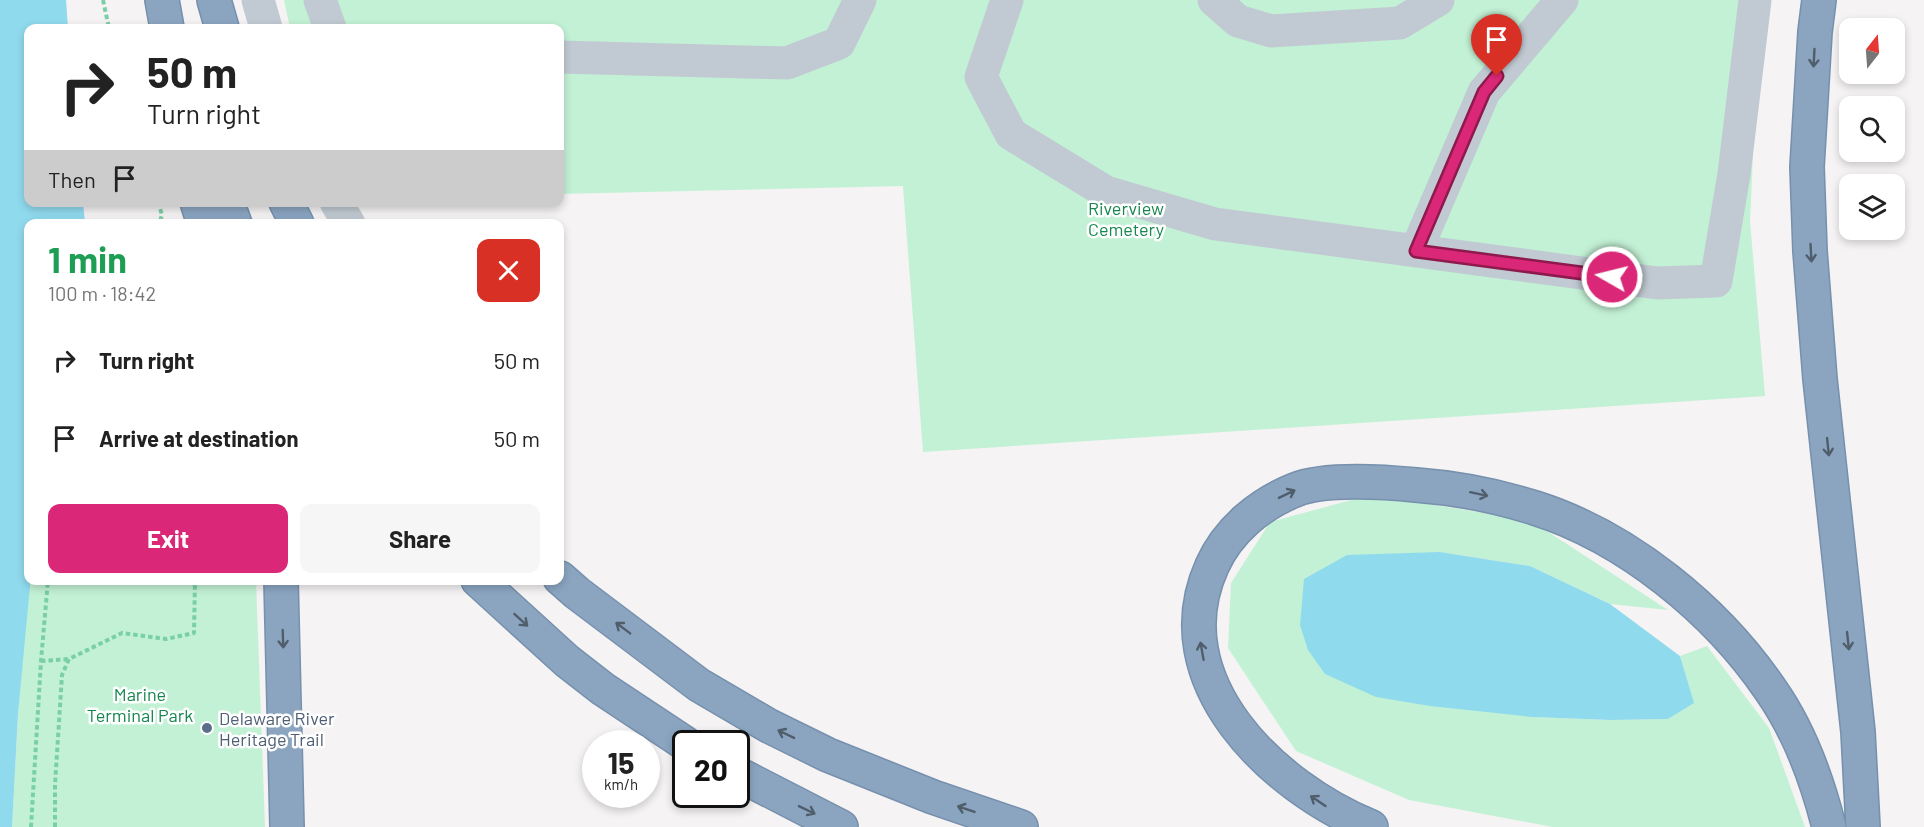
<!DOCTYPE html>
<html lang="en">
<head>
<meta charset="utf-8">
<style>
	body { margin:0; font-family:Barlow,sans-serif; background:#f6f6f6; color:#222; height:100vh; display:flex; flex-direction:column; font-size:22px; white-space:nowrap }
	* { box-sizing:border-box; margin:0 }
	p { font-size:20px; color:#767676 }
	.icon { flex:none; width:33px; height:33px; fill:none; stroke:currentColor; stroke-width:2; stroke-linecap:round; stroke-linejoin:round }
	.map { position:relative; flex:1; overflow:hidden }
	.panel { position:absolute; left:24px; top:219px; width:540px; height:366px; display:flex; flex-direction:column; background:#fff; border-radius:12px; box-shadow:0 3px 9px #0003 }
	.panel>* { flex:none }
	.hud { position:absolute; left:24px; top:24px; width:540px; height:183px; border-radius:12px; box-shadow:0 3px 9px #0003; background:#fff; color:#222; overflow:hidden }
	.needle { width:39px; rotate:17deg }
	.tools { position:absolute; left:1839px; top:18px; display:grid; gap:12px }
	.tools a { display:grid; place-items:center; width:66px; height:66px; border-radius:12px; background:#fff; box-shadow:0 3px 9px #0003; font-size:30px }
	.speed { position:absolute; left:582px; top:730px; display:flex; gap:12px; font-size:30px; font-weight:700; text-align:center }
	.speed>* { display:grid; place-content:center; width:78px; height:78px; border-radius:50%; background:#fff; box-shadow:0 3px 9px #0003; line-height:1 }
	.speed small { font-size:15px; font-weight:400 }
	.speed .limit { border:3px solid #111; border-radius:9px; background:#fff; color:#111 }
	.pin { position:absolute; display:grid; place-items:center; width:51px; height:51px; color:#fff; margin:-62px -26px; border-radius:50% 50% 50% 0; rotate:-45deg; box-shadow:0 0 6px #0007 }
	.pin .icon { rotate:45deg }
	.me { position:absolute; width:66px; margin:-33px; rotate:278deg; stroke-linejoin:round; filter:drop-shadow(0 0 4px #0008) }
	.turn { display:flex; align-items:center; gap:21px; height:126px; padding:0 24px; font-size:27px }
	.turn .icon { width:78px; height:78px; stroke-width:2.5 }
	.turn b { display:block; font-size:42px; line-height:51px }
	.then { display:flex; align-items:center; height:57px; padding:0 24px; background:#0003; gap:12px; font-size:22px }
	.round { display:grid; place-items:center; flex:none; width:63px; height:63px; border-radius:12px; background:#f6f6f6 }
	.headline { display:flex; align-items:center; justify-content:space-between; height:102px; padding:0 24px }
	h1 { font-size:36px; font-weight:700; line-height:45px; color:#1e9e55 }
	.button { display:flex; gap:12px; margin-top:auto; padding:12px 24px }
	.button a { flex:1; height:69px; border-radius:12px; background:#db2777; color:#fff; font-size:24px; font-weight:700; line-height:69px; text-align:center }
	.button a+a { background:#f6f6f6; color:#222 }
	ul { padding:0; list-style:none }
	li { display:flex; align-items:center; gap:18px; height:78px; padding:0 24px }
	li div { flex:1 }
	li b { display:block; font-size:22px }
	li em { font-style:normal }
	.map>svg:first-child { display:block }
</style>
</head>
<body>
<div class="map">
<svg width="1924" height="827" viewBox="0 0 1924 827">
	<rect width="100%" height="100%" fill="#f5f3f3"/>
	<path fill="#c3f1d5" d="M284,0H1768L1758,45L1750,221L1765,396L923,452L903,186L560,194V28H290Z
		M1370,495L1530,520L1668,610L1610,604L1530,566L1440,552L1532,717L1611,720L1668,719L1693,703L1680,656L1707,646L1769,728L1805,827H1553L1409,800L1296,751L1228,648L1231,583L1270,522Z
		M29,581H256L265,827H12L18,714Z"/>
	<path fill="#90daee" d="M0,0H66L68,28H28V202L83,203L85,223L28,224V580L30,581V586L18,714L12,827H0Z
		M1440,552L1530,566L1610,604L1680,656L1694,703L1668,719L1611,720L1532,717L1430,706L1376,697L1325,674L1308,650L1300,625L1304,579L1347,555Z"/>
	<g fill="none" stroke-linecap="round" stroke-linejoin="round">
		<g stroke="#7690ad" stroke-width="36">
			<path id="highway" d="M162,0L167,28
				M214,0L222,28
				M1819,0L1815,32L1807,167L1810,251L1820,379L1858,732L1863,827
				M197,202L204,224
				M227,202L235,224
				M286,202L297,224
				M560,578L577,593L699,685L769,726L828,755L933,797L1021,827
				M281,580L287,827
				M478,580L567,661L603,689L686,744
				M736,773L841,827
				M1371,827C1273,787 1160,681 1212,566C1228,530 1260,504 1295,490C1324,478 1385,482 1416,485C1456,488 1497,496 1535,508C1627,537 1716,610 1770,689C1799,730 1817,779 1829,827"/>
		</g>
		<path stroke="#7ad0a6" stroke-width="4" stroke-dasharray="4.5 3" stroke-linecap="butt" d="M103,0L109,28
			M158,202L162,215L159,224
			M41,661L69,659
			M31,827L41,661L48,580
			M55,827V785L62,675L69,659L122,633L166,639L194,633L195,580"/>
		<path stroke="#c1cad2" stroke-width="33" d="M258,0L266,28
			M320,0L330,28
			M1007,0L981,77L1011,134L1106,192L1215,224L1657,283L1716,281L1734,174L1755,0
			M1214,0L1238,21L1271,31L1400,23L1438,0
			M560,57L787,63L839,43L860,0
			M336,202L349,224
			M1416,251L1484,92L1562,0"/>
		<use href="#highway" stroke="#8ba5c1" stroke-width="33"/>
	</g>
	<defs><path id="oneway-shaft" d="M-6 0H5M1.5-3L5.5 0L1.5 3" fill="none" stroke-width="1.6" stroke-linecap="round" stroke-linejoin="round" transform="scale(1.5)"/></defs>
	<g stroke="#505e6b">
		<use href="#oneway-shaft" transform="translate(1814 58) rotate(93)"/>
		<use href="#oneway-shaft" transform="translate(1811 253) rotate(87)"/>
		<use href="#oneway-shaft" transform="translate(1828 447) rotate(84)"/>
		<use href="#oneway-shaft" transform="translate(1287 494) rotate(-26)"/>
		<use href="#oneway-shaft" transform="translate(1479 494) rotate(12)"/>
		<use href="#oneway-shaft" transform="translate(521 620) rotate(42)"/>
		<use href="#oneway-shaft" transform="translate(623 628) rotate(-143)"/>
		<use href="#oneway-shaft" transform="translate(283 639) rotate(88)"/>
		<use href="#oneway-shaft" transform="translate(1848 641) rotate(84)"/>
		<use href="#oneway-shaft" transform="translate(1202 651) rotate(-100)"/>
		<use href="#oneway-shaft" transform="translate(786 734) rotate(-154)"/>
		<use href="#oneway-shaft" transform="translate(1318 801) rotate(-146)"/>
		<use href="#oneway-shaft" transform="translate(966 809) rotate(-161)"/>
		<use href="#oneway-shaft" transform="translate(807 810) rotate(26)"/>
	</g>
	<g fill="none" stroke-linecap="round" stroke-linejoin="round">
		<g stroke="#8e194d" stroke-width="15">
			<path id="route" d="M1497,76L1484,92L1416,251L1612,277"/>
		</g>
		<use href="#route" stroke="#db2777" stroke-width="10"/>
	</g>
	<circle fill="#5c6f8a" stroke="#fff" stroke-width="2" cx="207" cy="728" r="6"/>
	<g text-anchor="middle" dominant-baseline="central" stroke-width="5" stroke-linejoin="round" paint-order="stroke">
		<g font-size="18" fill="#17864f" stroke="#fff">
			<text x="1126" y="208">Riverview<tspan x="1126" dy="21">Cemetery</tspan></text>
			<text x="140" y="694">Marine<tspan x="140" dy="21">Terminal Park</tspan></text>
		</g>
		<g font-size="18" fill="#4e5e75" stroke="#fff" text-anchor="start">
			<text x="219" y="718">Delaware River<tspan x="219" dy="21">Heritage Trail</tspan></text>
		</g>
	</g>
</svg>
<div class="tools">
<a><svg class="needle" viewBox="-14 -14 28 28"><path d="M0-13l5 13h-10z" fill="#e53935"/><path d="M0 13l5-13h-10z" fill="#767676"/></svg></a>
<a><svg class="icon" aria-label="search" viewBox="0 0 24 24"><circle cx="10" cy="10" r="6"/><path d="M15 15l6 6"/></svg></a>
<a><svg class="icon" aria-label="layers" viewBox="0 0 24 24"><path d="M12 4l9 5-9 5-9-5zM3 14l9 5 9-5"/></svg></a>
</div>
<div class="speed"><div>15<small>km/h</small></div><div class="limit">20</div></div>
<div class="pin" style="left:1497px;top:76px;background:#d93025"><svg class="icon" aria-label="arrive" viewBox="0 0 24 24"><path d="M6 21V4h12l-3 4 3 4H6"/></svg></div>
<svg class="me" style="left:1612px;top:277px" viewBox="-20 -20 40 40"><circle r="17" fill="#db2777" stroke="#fff" stroke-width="3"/><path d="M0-11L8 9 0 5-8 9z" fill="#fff"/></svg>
<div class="hud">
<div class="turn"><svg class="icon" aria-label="right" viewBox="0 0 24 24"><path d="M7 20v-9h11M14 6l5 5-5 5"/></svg><div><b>50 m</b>Turn right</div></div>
<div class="then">Then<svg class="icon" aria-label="arrive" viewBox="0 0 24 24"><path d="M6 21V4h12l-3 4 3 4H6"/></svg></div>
</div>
<section class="panel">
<div class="headline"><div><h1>1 min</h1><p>100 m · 18:42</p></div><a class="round" style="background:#d93025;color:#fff"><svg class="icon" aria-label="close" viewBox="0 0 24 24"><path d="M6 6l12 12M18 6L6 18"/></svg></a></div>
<ul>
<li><svg class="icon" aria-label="right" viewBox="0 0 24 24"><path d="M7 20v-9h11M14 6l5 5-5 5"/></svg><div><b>Turn right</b></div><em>50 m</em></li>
<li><svg class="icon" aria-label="arrive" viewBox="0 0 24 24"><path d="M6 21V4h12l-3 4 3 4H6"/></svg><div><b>Arrive at destination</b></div><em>50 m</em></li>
</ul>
<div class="button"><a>Exit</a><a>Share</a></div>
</section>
</div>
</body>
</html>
